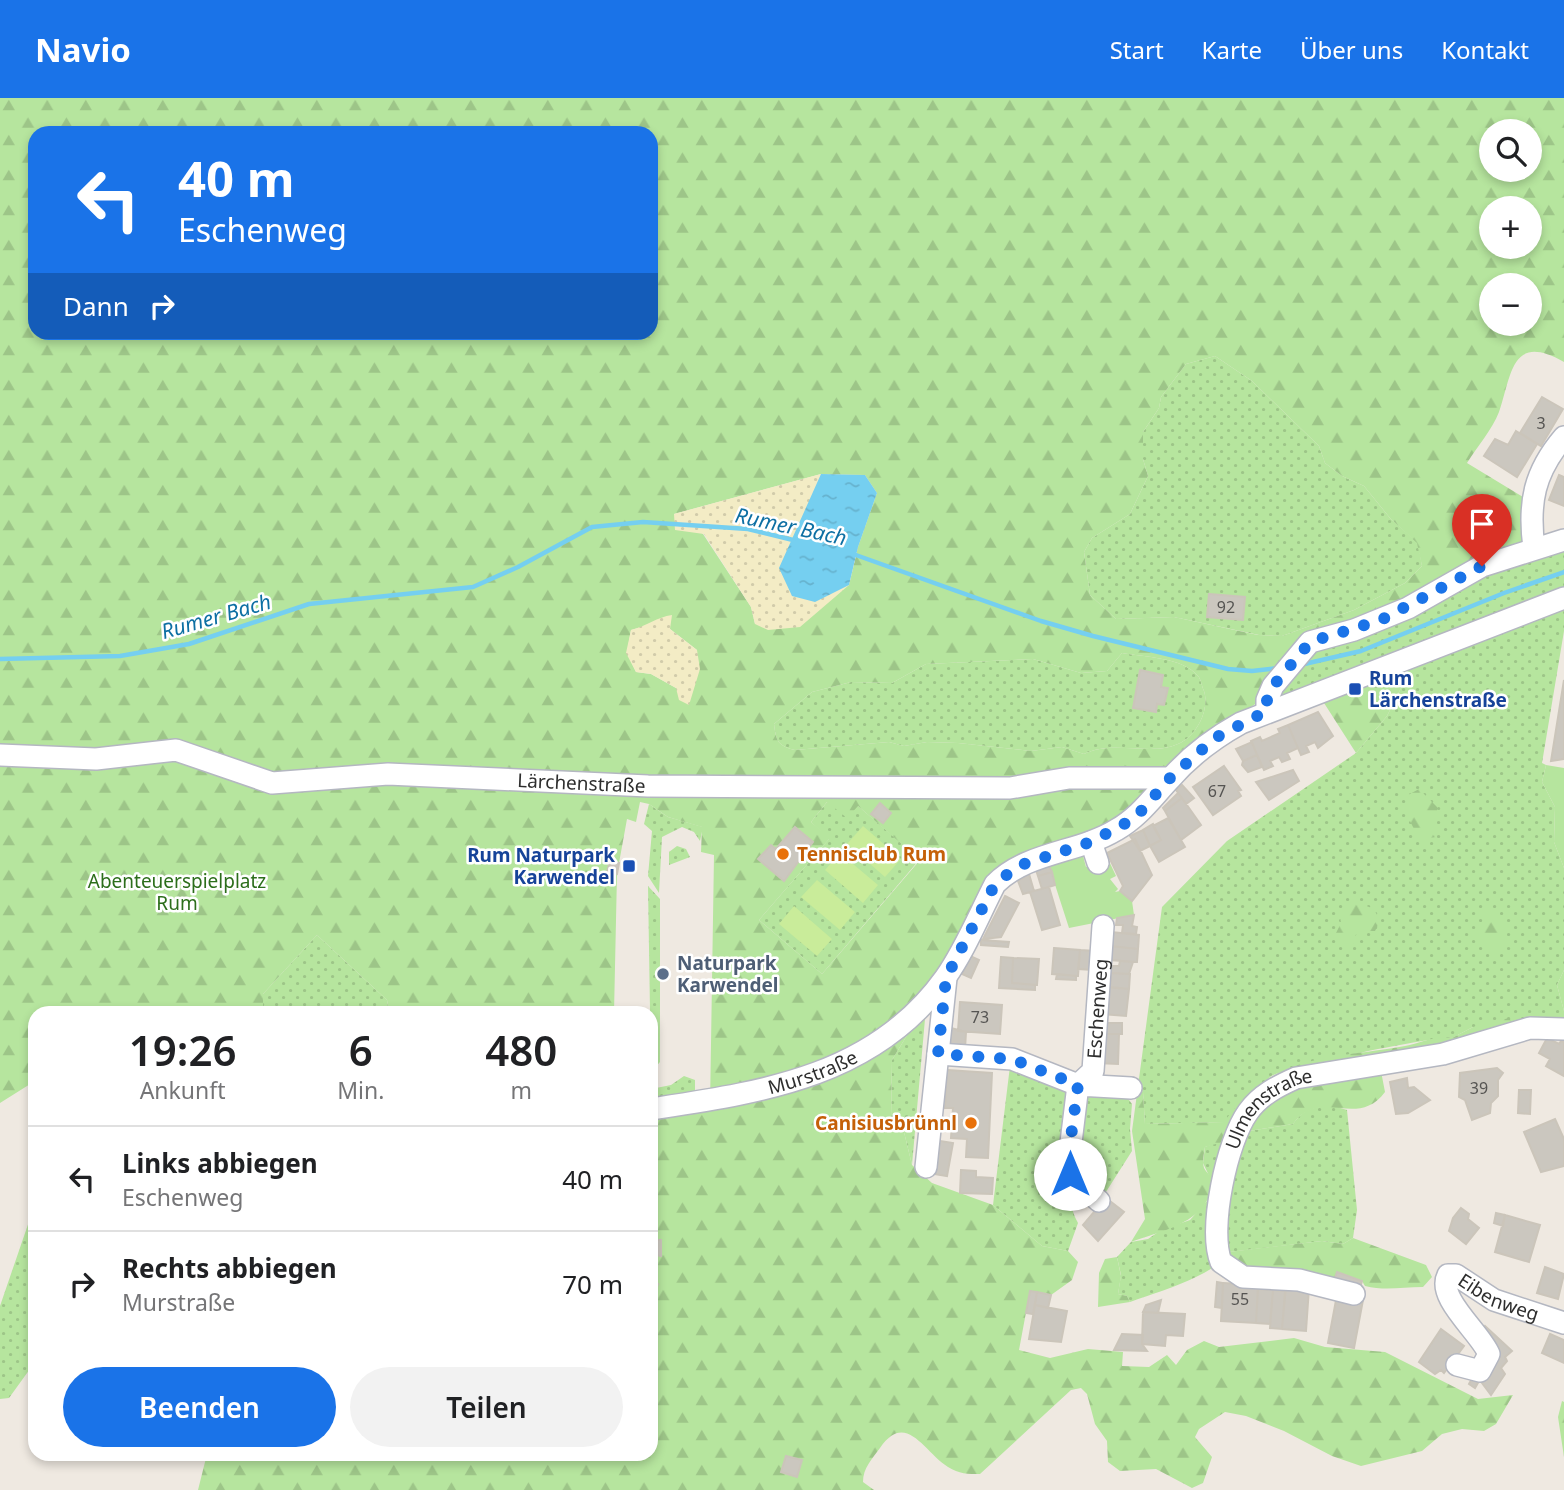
<!DOCTYPE html>
<html lang="de">
<head>
<meta charset="utf-8">
<style>
	body { margin:0; font-family:"Noto Sans",sans-serif; background:#f2f2f2; color:#202124; height:100vh; display:flex; flex-direction:column; font-size:26px; white-space:nowrap }
	* { box-sizing:border-box; margin:0 }
	p { font-size:23px; color:#757577 }
	.icon { flex:none; width:38px; height:38px; fill:none; stroke:currentColor; stroke-width:2; stroke-linecap:round; stroke-linejoin:round }
	.map { position:relative; flex:1; overflow:hidden }
	.panel { position:absolute; left:28px; top:908px; width:630px; height:455px; display:flex; flex-direction:column; background:#fff; border-radius:21px; box-shadow:0 4px 10px #0003 }
	.panel>* { flex:none }
	.top-card { position:absolute; left:28px; top:28px; width:630px; height:214px; border-radius:21px; box-shadow:0 4px 10px #0003; background:#1a73e8; color:#fff; overflow:hidden }
	.tools { position:absolute; left:1479px; top:21px; display:grid; gap:14px }
	.tools a { display:grid; place-items:center; width:63px; height:63px; border-radius:50%; background:#fff; box-shadow:0 4px 10px #0003; font-size:35px }
	.pin { position:absolute; display:grid; place-items:center; width:60px; height:60px; color:#fff; margin:-72px -30px; border-radius:50% 50% 50% 0; rotate:-45deg; box-shadow:0 0 7px #0007 }
	.pin .icon { rotate:45deg }
	.me { position:absolute; width:77px; margin:-38px; rotate:0deg; stroke-linejoin:round; filter:drop-shadow(0 0 5px #0008) }
	.turn { display:flex; align-items:center; gap:24px; height:147px; padding:0 35px; font-size:32px }
	.turn .icon { width:91px; height:91px; stroke-width:2.5 }
	.turn b { display:block; font-size:49px; line-height:60px }
	.then { display:flex; align-items:center; height:66px; padding:0 35px; background:#0003; gap:14px; font-size:26px }
	.eta { display:flex; justify-content:space-evenly; align-items:center; height:119px; text-align:center }
	.eta b { font-size:42px; font-weight:600; line-height:49px }
	.action { display:flex; gap:14px; margin-top:auto; padding:14px 35px }
	.action a { flex:1; height:80px; border-radius:42px; background:#1a73e8; color:#fff; font-size:28px; font-weight:600; line-height:80px; text-align:center }
	.action a+a { background:#f2f2f2; color:#202124 }
	ul { padding:0; list-style:none }
	li { display:flex; align-items:center; gap:21px; height:105px; padding:0 35px; border-top:2px solid #e0e0e0 }
	li div { flex:1 }
	li b { display:block; font-size:26px }
	li em { font-style:normal }
	header { display:flex; align-items:center; gap:42px; box-sizing:border-box; height:98px; padding:0 35px; background:#1a73e8; color:#fff }
	header strong { font-size:33px }
	nav { display:flex; gap:38px; margin-inline-start:auto; font-size:24px }
	.map>svg:first-child { display:block }
</style>
</head>
<body>
<header>
<strong>Navio</strong>
<nav><a>Start</a><a>Karte</a><a>Über uns</a><a>Kontakt</a></nav>
</header>
<div class="map">
<svg width="1564" height="1392" viewBox="0 0 1564 1392">
	<defs>
		<pattern id="grass-dots" width="8" height="8" patternUnits="userSpaceOnUse" patternTransform="scale(1.75)"><rect width="8" height="8" fill="#b6e59e"/><path d="M2 2h.1M6 6h.1" fill="none" stroke="#9dc588" stroke-width="1.8" stroke-linecap="round"/></pattern>
		<pattern id="forest-firs" width="22" height="20" patternUnits="userSpaceOnUse" patternTransform="scale(1.75)"><rect width="22" height="20" fill="#b6e59e"/><path d="M5 1l3.5 6h-7zM16 11l3.5 6h-7z" fill="#9dc588"/></pattern>
		<pattern id="sand-dots" width="8" height="8" patternUnits="userSpaceOnUse" patternTransform="scale(1.75)"><rect width="8" height="8" fill="#f3ecc5"/><path d="M2 2h.1M6 6h.1" fill="none" stroke="#d1cbaa" stroke-width="1.8" stroke-linecap="round"/></pattern>
		<pattern id="water-ripples" width="26" height="14" patternUnits="userSpaceOnUse" patternTransform="scale(1.75)"><rect width="26" height="14" fill="#75cff0"/><path d="M2 4q2-2 4 0t4 0M15 11q2-2 4 0t4 0" fill="none" stroke="#66b2ce"/></pattern>
	</defs>
	<rect width="100%" height="100%" fill="#efe9e1"/>
	<path fill="url(#grass-dots)" d="M1215,258L1252,283L1319,348L1325,365L1342,378L1364,388L1390,420L1418,445L1422,468L1405,485L1354,512L1282,538L1259,537L1174,519L1116,521L1090,497L1084,454L1092,440L1130,416L1148,378L1143,361V334L1159,310L1161,299L1186,266Z
		M1564,442V533L1542,665L1546,667L1542,684L1555,709L1554,744L1564,770V872L1557,887L1564,913V931L1473,929L1452,940C1440,937 1282,969 1270,979C1256,991 1244,1010 1232,1024L1145,1026L1143,994L1138,988L1162,809L1227,743L1356,655L1387,618L1409,574L1267,613L1303,551Z
		M1122,555C1143,559 1183,559 1198,578C1201,581 1202,589 1204,593C1207,602 1205,615 1200,624C1175,672 1122,637 1084,656L1062,649L1031,653L958,645L927,644L904,648L889,644L795,652C778,648 776,643 774,626L812,594L851,584L892,585L926,566L1033,561L1081,575L1107,573Z
		M827,704L858,708L920,761L822,876L759,822L829,741L811,724Z
		M649,706L668,719L703,729L700,743L694,734L682,729L662,739L659,795L648,778L652,733L644,726Z
		M677,748L686,751L690,759L669,767V754Z
		M648,788L660,801V964L651,974Z
		M317,837L387,902L389,915H263V896Z
		M935,906H939L925,921L912,1067L904,1034L891,1023L892,962L909,934Z
		M1010,968L1126,998L1132,1006L1130,1031L1132,1053L1104,1097L1075,1089C1068,1101 1072,1114 1078,1125L1068,1153L1042,1148L993,1107Z
		M684,978L695,982V994L651,1005V991L671,987Z
		M1334,1008L1347,1012L1357,1112L1353,1140L1343,1146L1322,1143L1229,1154C1215,1178 1155,1195 1130,1204L1127,1198L1118,1196L1121,1177L1117,1159L1131,1144L1148,1141L1161,1132L1190,1122L1207,1103L1212,1084L1203,1065L1205,1049L1243,1034L1293,1026C1305,1009 1315,1009 1334,1008Z
		M35,1106V1264L9,1300L0,1301V1208Z"/>
	<path fill="url(#forest-firs)" fill-rule="evenodd" d="M0,0H1564V264C1511,234 1512,276 1499,314C1492,332 1477,349 1467,365L1523,399L1534,450L1320,540L1258,604L1183,657L1143,703L1105,730L1008,763L993,773L940,870L935,905L909,934L892,962L891,1023L904,1034L912,1067L932,1085L993,1107L1042,1148L1068,1153L1078,1164L1072,1182L1051,1197L1030,1193L1019,1252L1050,1260L1088,1251L1123,1254L1122,1268L1149,1269L1167,1257L1176,1267L1187,1252L1204,1243L1219,1249L1294,1240L1325,1249L1385,1254L1478,1301L1513,1297L1496,1326L1484,1333L1462,1331L1442,1336L1422,1353L1361,1368L1332,1358L1284,1333L1246,1318L1225,1314L1199,1331L1195,1339L1212,1359L1203,1385L1192,1390L1156,1371L1120,1373L1108,1364L1107,1343L1095,1326L1087,1296L1081,1290L1071,1292L980,1376C968,1376 959,1376 948,1369C924,1354 906,1312 880,1350C872,1361 863,1370 863,1384L874,1392H198L207,1356H651V1020L710,1009L714,757L701,754L702,729L668,719L649,706L640,704L636,724L627,721L619,765L610,763L608,774L617,776L614,915H389L387,902L317,837L263,896V915H35V983L0,1005ZM1491,33H1530V72H1491ZM35,35H651V234H35ZM1491,110H1530V149H1491ZM1491,187H1530V226H1491ZM1215,258L1252,283L1319,348L1325,365L1342,378L1364,388L1390,420L1417,445L1422,468L1405,485L1354,512L1282,538L1258,537L1174,519L1116,521L1090,497L1084,454L1092,440L1130,416L1148,378L1143,361V334L1159,310L1161,299L1186,266ZM821,376L858,449L849,487L755,526L751,509L703,436L674,416ZM649,527L670,531L697,552L676,590L651,576L636,574L627,555L631,532ZM1122,555C1143,559 1183,559 1198,578C1201,581 1202,589 1204,593C1207,602 1205,615 1200,624C1175,672 1122,637 1084,656L1062,649L1031,653L958,645L927,644L904,648L889,644L795,652C778,648 776,643 774,626L812,594L851,584L892,585L926,566L1033,561L1081,575L1107,573ZM827,704L847,720L858,708L920,762L822,876L759,822L830,740L811,724Z
		M1403,562L1409,574L1387,618L1356,655L1317,594Z
		M1419,691L1437,709V739L1419,741L1404,711L1408,697Z
		M1354,803L1374,811L1380,823L1375,833H1357L1353,846L1342,848L1335,837L1341,825L1339,812Z
		M1494,811L1508,826L1505,847L1494,854L1486,852L1478,838L1486,812Z
		M1509,920L1514,927L1380,968L1385,994C1357,1032 1320,988 1293,1026L1243,1034L1230,1042L1205,1049C1204,1055 1202,1064 1204,1070C1207,1076 1212,1077 1212,1084C1210,1125 1160,1133 1131,1144L1145,1121L1132,1033L1138,988L1143,994L1145,1026L1224,1024C1274,954 1328,962 1405,948C1420,946 1437,936 1452,940L1473,929Z
		M1353,1140L1426,1167L1432,1179L1423,1189C1402,1189 1385,1193 1365,1188L1362,1183L1337,1174L1333,1185L1234,1170L1228,1154L1322,1143L1343,1146Z
		M1117,1159L1121,1178L1118,1196L1127,1198L1130,1204L1098,1209L1099,1175L1105,1161Z
		M1562,1303L1564,1304V1359L1558,1319Z"/>
	<path fill="url(#sand-dots)" d="M821,376L865,377L877,395L858,449L849,487L800,529L768,532L755,526L751,509L704,436L675,432L674,416Z
		M672,517L670,531L697,552L700,571L689,607L679,602L676,590L651,576L636,574L626,555L631,532C647,528 657,519 672,517Z"/>
	<path fill="#b6e59e" d="M1546,667L1564,670V770L1554,744L1555,709L1542,684Z
		M1082,754L1086,769L1108,761L1116,778L1110,781L1118,791L1115,794L1120,793L1132,803L1134,817L1069,830L1049,768Z
		M1564,872V913L1557,887Z"/>
	<path fill="#c9ec9a" d="M863,728L901,761L885,779L847,746Z
		M840,755L878,787L863,805L825,772Z
		M817,782L855,814L840,832L801,799Z
		M794,808L832,841L817,858L779,826Z"/>
	<path fill="url(#water-ripples)" d="M821,376L865,377L877,395L858,449L849,487L815,504L792,498L779,470Z"/>
	<g fill="none" stroke-linecap="round" stroke-linejoin="round">
		<path stroke="#75cff0" stroke-width="4.5" d="M853,456L1041,523L1093,538L1228,571L1252,573L1278,570
			M0,561L120,558L189,546L309,506L473,489L518,469L592,429L643,424L748,431L793,442
			M1300,567L1361,553L1504,495L1564,474"/>
	</g>
	<path fill="#cbc7bf" stroke="#cbc5ba" stroke-width="2" d="M1542,299L1563,311L1541,348L1520,335Z
		M1516,333L1537,346L1517,379L1484,358L1495,341L1508,347Z
		M1559,377L1564,379V408L1549,402Z
		M1209,496L1245,499L1243,522L1207,519Z
		M1140,572L1163,577L1161,589L1168,590L1164,607L1157,606L1156,614L1133,610Z
		M1564,582V661L1551,663Z
		M1318,614L1333,638L1318,650L1315,644L1306,648L1309,654L1301,657L1288,627Z
		M1288,627L1298,650L1287,655L1290,661L1282,664L1279,659L1270,663L1273,668L1264,672L1251,643L1260,639L1262,643L1280,635L1278,631Z
		M1252,644L1257,657L1243,663L1236,651Z
		M1257,657L1262,669L1248,674L1242,667L1243,663Z
		M1224,668L1241,692L1238,693L1241,698L1213,717L1193,689Z
		M1293,672L1299,683L1269,702L1256,684Z
		M1182,687L1194,700L1186,706L1176,692Z
		M1178,695L1182,700L1165,713L1163,710Z
		M1182,700L1201,727L1181,742L1165,713Z
		M880,705L891,715L883,725L871,716Z
		M1168,720L1185,749L1159,764L1150,748L1161,742L1153,728Z
		M1153,726L1161,742L1150,748L1143,732Z
		M795,729L813,744L784,783L758,761L771,747L776,751Z
		M1143,732L1150,748L1140,753L1130,738Z
		M1135,741L1152,777L1132,803L1120,793L1123,788L1107,755Z
		M610,763L619,765L617,776L607,774Z
		M1049,768L1052,774L1038,778L1036,772Z
		M1052,774L1055,787L1042,791L1038,778Z
		M1029,776L1034,793L1023,796L1018,783Z
		M1049,789L1060,827L1042,832L1030,794Z
		M1005,798L1019,805L1001,839L983,841Z
		M1134,817L1132,828L1137,829L1136,836L1122,835L1123,827H1116L1117,820Z
		M1111,834L1139,837L1138,851L1110,848Z
		M981,842L1009,844L1008,849L981,847Z
		M1110,848L1138,851L1137,864L1109,862Z
		M1054,850L1080,852L1078,878L1052,876Z
		M1080,852L1095,853L1093,872L1078,871Z
		M970,858L979,862L971,880L962,876Z
		M1001,859L1013,860L1012,885L1035,887V892L999,890Z
		M1013,860L1039,861L1037,887L1012,885Z
		M1120,863L1133,864L1129,876L1111,875L1112,868H1119Z
		M1111,875L1130,876L1129,891L1110,889Z
		M1057,876L1076,878V882L1056,881Z
		M1104,889L1129,891L1126,918L1102,916Z
		M960,904L1002,907L1000,936L958,933Z
		M1106,925H1122V936H1106Z
		M951,930L966,934L965,951L949,950Z
		M1099,936H1119L1118,966L1097,965Z
		M1547,940L1559,946L1561,943L1564,944V978L1546,968L1550,961L1539,955Z
		M1497,970L1503,975L1498,982V998L1491,1005L1490,1015L1472,1022L1465,1002L1459,999L1460,975Z
		M947,972L992,975L988,1060L966,1059L967,1041L951,1040L953,1010H945Z
		M1407,980L1408,990L1414,989L1430,1002L1408,1015L1396,1016L1390,984Z
		M1519,992H1531L1530,1016L1518,1015Z
		M1555,1021L1564,1041V1068L1541,1074L1524,1034Z
		M940,1043L953,1045L947,1078L934,1076Z
		M961,1072L976,1073V1079L993,1080L992,1096L960,1095Z
		M1106,1100L1124,1114L1098,1143L1083,1127Z
		M1461,1110L1469,1116L1468,1121L1479,1130L1466,1146L1449,1133L1453,1120Z
		M1496,1115L1505,1117L1503,1128L1494,1125Z
		M1505,1117L1540,1127L1529,1164L1495,1154Z
		M651,1142H661V1158L651,1156Z
		M1545,1169L1564,1176L1558,1201L1537,1195Z
		M1337,1174L1362,1183L1359,1193L1333,1185Z
		M651,1183L658,1186L651,1204Z
		M1217,1184L1223,1185L1222,1210L1215,1209Z
		M1223,1185L1258,1187L1256,1225L1221,1223Z
		M1286,1188L1309,1190L1306,1233L1282,1231Z
		M1258,1191L1273,1192L1270,1226L1256,1225Z
		M1273,1192L1285,1193L1282,1231L1270,1230Z
		M1030,1193L1037,1194L1033,1216L1026,1215Z
		M1037,1194L1051,1197L1048,1210L1035,1207Z
		M1337,1197L1363,1202L1354,1250L1328,1245Z
		M1161,1202L1158,1215L1143,1214L1146,1207Z
		M1035,1207L1067,1213L1061,1244L1029,1241Z
		M1143,1214L1185,1216L1183,1238L1166,1237L1165,1248L1142,1246Z
		M1485,1228L1512,1253L1505,1259L1507,1263L1501,1270L1505,1276L1491,1297L1479,1281L1480,1234Z
		M1441,1231L1464,1248L1444,1275L1441,1272L1435,1276L1419,1264Z
		M1122,1236L1143,1237L1142,1246L1147,1253L1114,1252Z
		M1550,1236L1564,1242V1265L1542,1255Z
		M1473,1279L1479,1283L1475,1290L1469,1286Z
		M786,1358L802,1362L797,1379L781,1374Z"/>
	<g fill="none" stroke-linecap="round" stroke-linejoin="round">
		<g stroke="#b4b7c1" stroke-width="24">
			<g id="minor">
				<path d="M1534,450C1528,405 1534,374 1564,339"/>
				<path d="M1267,613V602L1273,588L1310,544L1354,532L1408,510L1482,468L1564,442"/>
				<path id="s1" d="M0,657L96,661L176,652L272,685L388,676L648,688L1010,690L1069,680H1170"/>
				<path d="M1091,744L1098,765"/>
				<path id="s2" d="M938,956L1012,961L1078,987L1093,973L1103,828"/>
				<path id="s3" d="M651,1011C762,994 874,979 945,880C965,852 979,817 995,786C1026,754 1078,755 1116,732C1139,719 1152,700 1170,681C1190,658 1214,640 1241,625L1564,500"/>
				<path d="M926,1069L946,880"/>
				<path d="M1099,1103L1073,1079L1068,1069L1078,987L1131,990"/>
				<path id="s4" d="M1354,1196L1299,1182L1243,1179L1221,1164C1208,1131 1227,1043 1248,1014C1260,997 1278,988 1296,980L1443,956L1530,930L1564,931"/>
				<path id="s5" d="M1457,1267L1480,1273L1489,1256C1480,1234 1436,1200 1448,1177H1456L1494,1202L1564,1225"/>
			</g>
		</g>
		<use href="#minor" stroke="#fff" stroke-width="21"/>
	</g>
	<g fill="none" stroke-linecap="round" stroke-linejoin="round">
		<path stroke="#1a73e8" stroke-width="12" stroke-dasharray="0 21.6" d="M1070,1076L1068,1061L1078,987L1012,961L938,956L946,880L995,786L1018,768L1091,744L1135,720L1170,680L1215,640L1267,613V602L1273,588L1310,544L1381,522L1482,468"/>
	</g>
	<g fill="#1a4fb4" stroke="#fff" stroke-width="2.5">
		<rect x="1348" y="584" width="14" height="14" rx="3.5"/>
		<rect x="622" y="761" width="14" height="14" rx="3.5"/>
	</g>
	<g fill="#e8710a" stroke="#fff" stroke-width="2.5">
		<circle cx="783" cy="756" r="7"/>
		<circle cx="971" cy="1025" r="7"/>
	</g>
	<circle fill="#5c6f8a" stroke="#fff" stroke-width="2.5" cx="663" cy="876" r="7"/>
	<g text-anchor="middle" dominant-baseline="central" stroke-width="5" stroke-linejoin="round" paint-order="stroke">
		<g font-size="16" fill="#555452">
			<text x="1541" y="325">3</text>
			<text x="1226" y="509">92</text>
			<text x="1217" y="693">67</text>
			<text x="980" y="919">73</text>
			<text x="1479" y="990">39</text>
			<text x="1240" y="1201">55</text>
		</g>
		<g font-size="19" font-weight="bold" fill="#164399" stroke="#fff" text-anchor="start">
			<text x="1369" y="580">Rum<tspan x="1369" dy="22">Lärchenstraße</tspan></text>
			<text x="615" y="757" text-anchor="end">Rum Naturpark<tspan x="615" dy="22">Karwendel</tspan></text>
		</g>
		<g font-size="19" fill="#2e2e2e" stroke="#fff">
			<text stroke="none"><textPath href="#s1" startOffset="588">Lärchenstraße</textPath></text>
			<text stroke="none"><textPath href="#s2" startOffset="228">Eschenweg</textPath></text>
			<text stroke="none"><textPath href="#s3" startOffset="166">Murstraße</textPath></text>
			<text stroke="none"><textPath href="#s4" startOffset="313">Ulmenstraße</textPath></text>
			<text stroke="none"><textPath href="#s5" startOffset="192">Eibenweg</textPath></text>
		</g>
		<g font-size="19" font-weight="bold" fill="#c56008" stroke="#fff" text-anchor="start">
			<text x="797" y="756">Tennisclub Rum</text>
			<text x="957" y="1025" text-anchor="end">Canisiusbrünnl</text>
		</g>
		<g font-size="19" fill="#2c6e1b" stroke="#fff">
			<text x="177" y="783">Abenteuerspielplatz<tspan x="177" dy="22">Rum</tspan></text>
		</g>
		<g font-size="19" font-weight="bold" fill="#4e5e75" stroke="#fff" text-anchor="start">
			<text x="677" y="865">Naturpark<tspan x="677" dy="22">Karwendel</tspan></text>
		</g>
		<g font-size="21" font-style="italic" fill="#0d6fa3" stroke="#fff">
			<text transform="translate(791 428) rotate(12)">Rumer Bach</text>
			<text transform="translate(216 518) rotate(-16)">Rumer Bach</text>
		</g>
	</g>
</svg>
<div class="tools">
<a><svg class="icon" aria-label="search" viewBox="0 0 24 24"><circle cx="10" cy="10" r="6"/><path d="M15 15l6 6"/></svg></a>
<a>+</a>
<a>−</a>
</div>
<div class="pin" style="left:1482px;top:468px;background:#d93025"><svg class="icon" aria-label="arrive" viewBox="0 0 24 24"><path d="M6 21V4h12l-3 4 3 4H6"/></svg></div>
<svg class="me" style="left:1070px;top:1076px" viewBox="-20 -20 40 40"><circle r="19" fill="#fff"/><path d="M0-13L10 11 0 6-10 11z" fill="#1a73e8"/></svg>
<div class="top-card">
<div class="turn"><svg class="icon" aria-label="left" viewBox="0 0 24 24"><path d="M17 20v-9H6M10 6l-5 5 5 5"/></svg><div><b>40 m</b>Eschenweg</div></div>
<div class="then">Dann<svg class="icon" aria-label="right" viewBox="0 0 24 24"><path d="M7 20v-9h11M14 6l5 5-5 5"/></svg></div>
</div>
<section class="panel">
<div class="eta">
<div><b>19:26</b><p>Ankunft</p></div>
<div><b>6</b><p>Min.</p></div>
<div><b>480</b><p>m</p></div>
</div>
<ul>
<li><svg class="icon" aria-label="left" viewBox="0 0 24 24"><path d="M17 20v-9H6M10 6l-5 5 5 5"/></svg><div><b>Links abbiegen</b><p>Eschenweg</p></div><em>40 m</em></li>
<li><svg class="icon" aria-label="right" viewBox="0 0 24 24"><path d="M7 20v-9h11M14 6l5 5-5 5"/></svg><div><b>Rechts abbiegen</b><p>Murstraße</p></div><em>70 m</em></li>
</ul>
<div class="action"><a>Beenden</a><a>Teilen</a></div>
</section>
</div>
</body>
</html>
